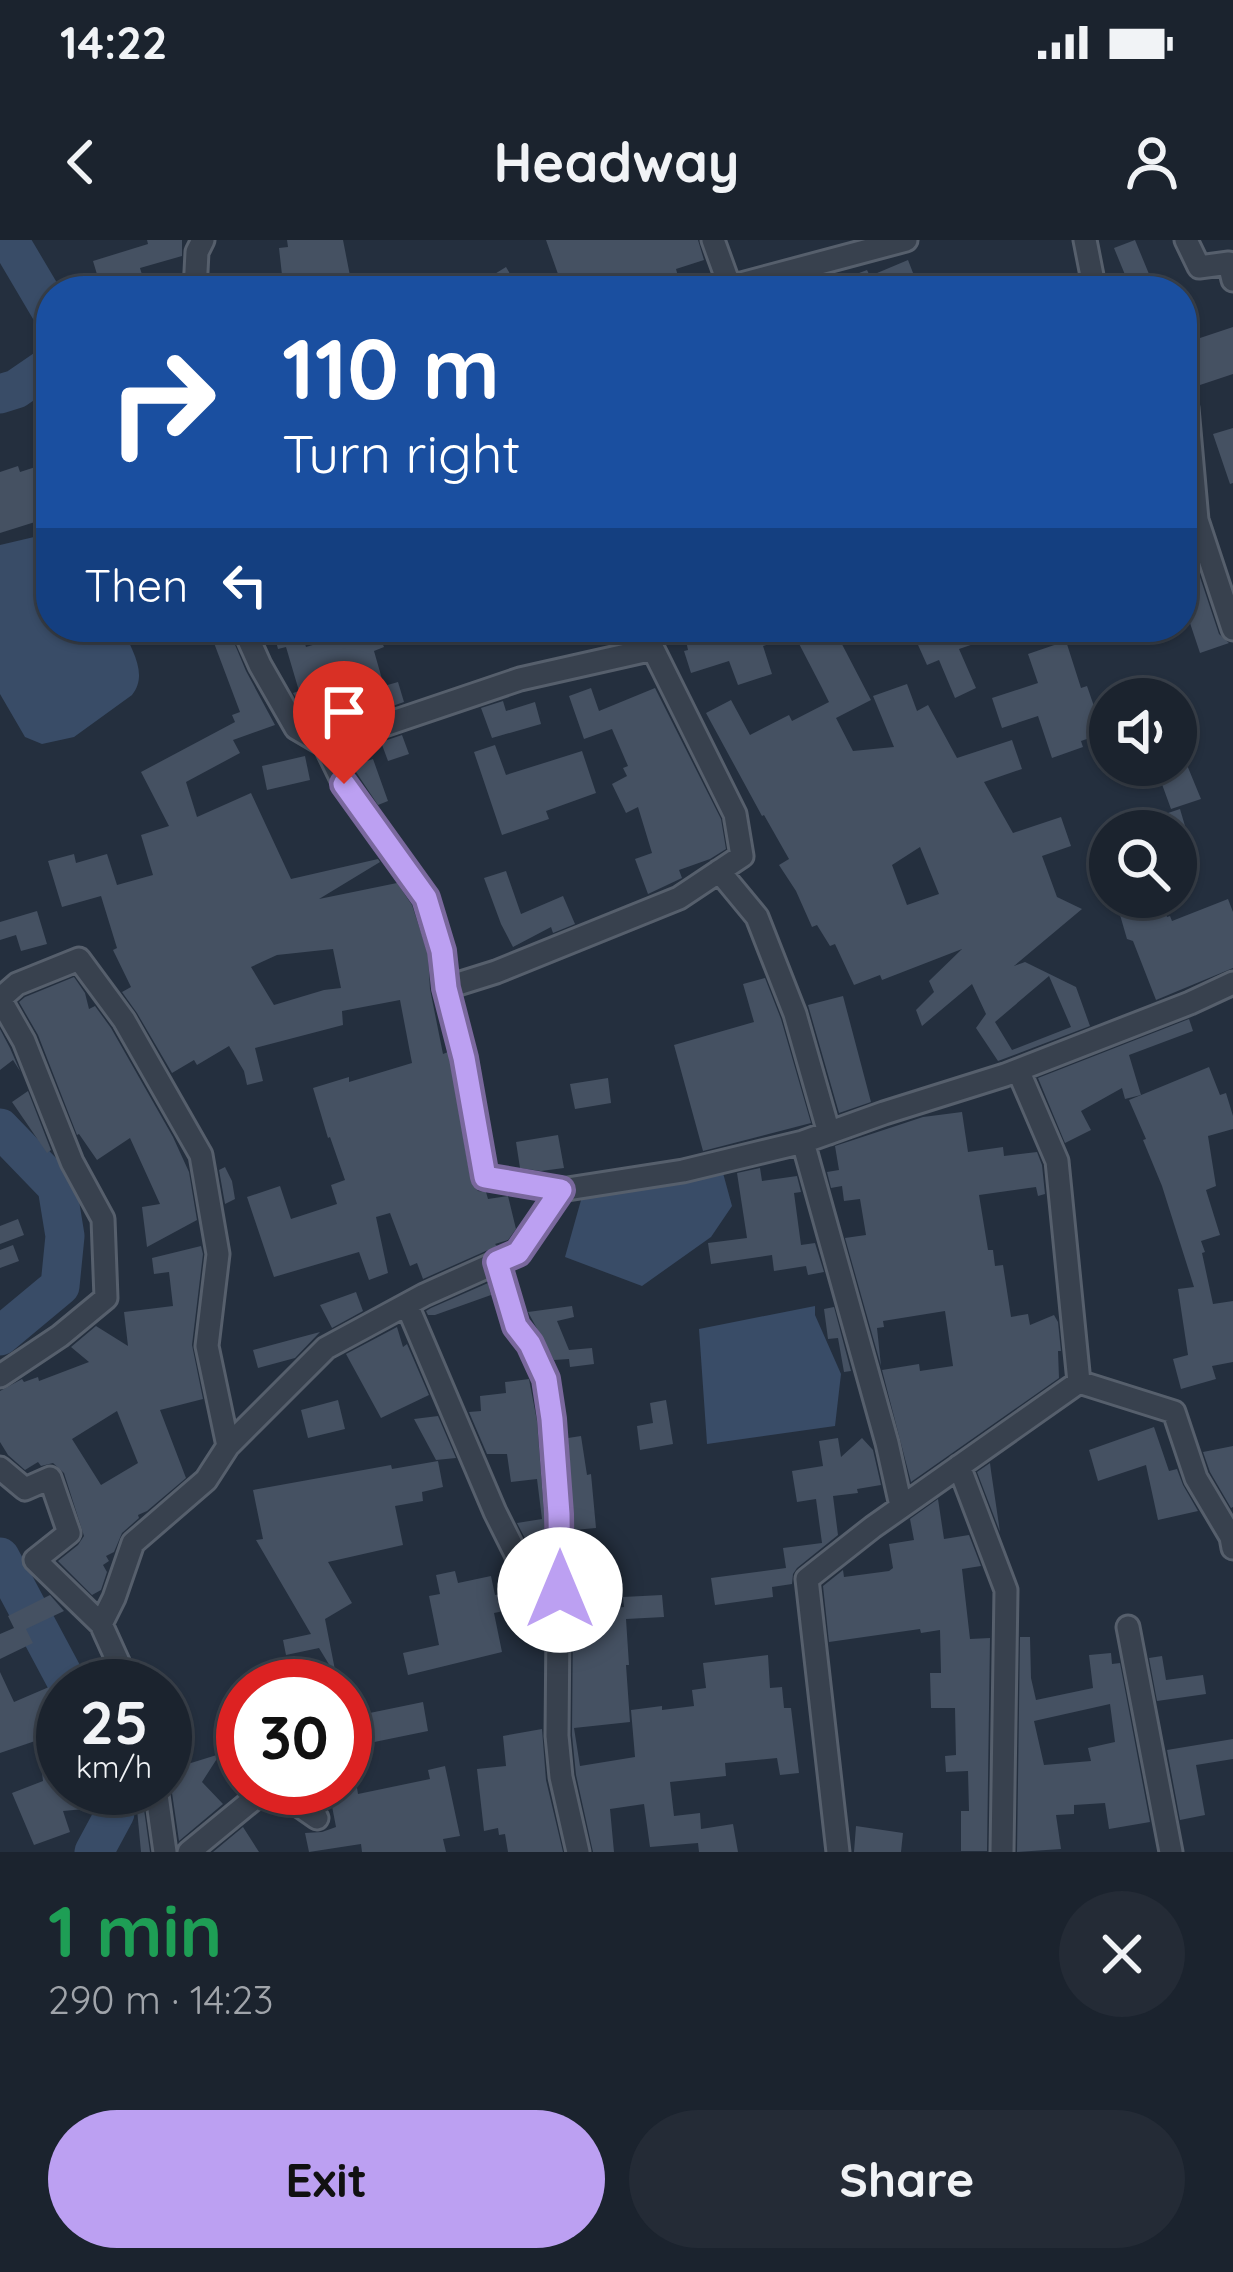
<!DOCTYPE html>
<html lang="en">
<head>
<meta charset="utf-8">
<style>
	body { margin:0; font-family:Quicksand,sans-serif; background:#242b36; color:#f1f3f6; height:100vh; display:flex; flex-direction:column; font-size:45px; white-space:nowrap }
	* { box-sizing:border-box; margin:0 }
	p { font-size:39px; color:#a0a4aa }
	.icon { flex:none; width:66px; height:66px; fill:none; stroke:currentColor; stroke-width:2; stroke-linecap:round; stroke-linejoin:round }
	.map { position:relative; height:1612px; overflow:hidden }
	.side { display:flex; flex-direction:column; background:#1b232e; flex:1 }
	.side>* { flex:none }
	.guide { position:absolute; left:36px; top:36px; width:1161px; height:366px; border-radius:48px; box-shadow:0 3px 9px #0004,0 0 0 3px #39404a; background:#1a4fa0; color:#fff; overflow:hidden }
	.tools { position:absolute; left:1089px; top:438px; display:grid; gap:24px }
	.tools a { display:grid; place-items:center; width:108px; height:108px; border-radius:50%; background:#1b232e; box-shadow:0 3px 9px #0004,0 0 0 3px #39404a; font-size:60px }
	.speed { position:absolute; left:36px; top:1419px; display:flex; gap:24px; font-size:60px; font-weight:700; text-align:center }
	.speed>* { display:grid; place-content:center; width:156px; height:156px; border-radius:50%; background:#1b232e; box-shadow:0 3px 9px #0004,0 0 0 3px #39404a; line-height:1 }
	.speed small { font-size:30px; font-weight:400 }
	.speed .limit { border:18px solid #d22; background:#fff; color:#111 }
	.pin { position:absolute; display:grid; place-items:center; width:102px; height:102px; color:#fff; margin:-123px -51px; border-radius:50% 50% 50% 0; rotate:-45deg; box-shadow:0 0 12px #0007 }
	.pin .icon { rotate:45deg }
	.me { position:absolute; width:132px; margin:-66px; rotate:0deg; stroke-linejoin:round; filter:drop-shadow(0 0 9px #0008) }
	.turn { display:flex; align-items:center; gap:42px; height:252px; padding:0 48px; font-size:54px }
	.turn .icon { width:156px; height:156px; stroke-width:2.5 }
	.turn b { display:block; font-size:84px; line-height:102px }
	.then { display:flex; align-items:center; height:114px; padding:0 48px; background:#0003; gap:24px; font-size:45px }
	.round { display:grid; place-items:center; flex:none; width:126px; height:126px; border-radius:63px; background:#242b36 }
	.summary { display:flex; align-items:center; justify-content:space-between; height:204px; padding:0 48px }
	h1 { font-size:72px; font-weight:800; line-height:90px; color:#1e9e55 }
	.button { display:flex; gap:24px; margin-top:auto; padding:24px 48px }
	.button a { flex:1; height:138px; border-radius:72px; background:#bca0f2; color:#111; font-size:48px; font-weight:800; line-height:138px; text-align:center }
	.button a+a { background:#242b36; color:#f1f3f6 }
	.status { display:flex; justify-content:space-between; align-items:center; height:84px; padding:0 60px; background:#1b232e; direction:ltr }
	.status svg { height:33px; fill:currentColor }
	header { display:flex; justify-content:space-between; align-items:center; height:156px; padding:0 48px; background:#1b232e; font-size:54px; font-weight:800 }
	.map>svg:first-child { display:block }
</style>
</head>
<body>
<div class="status"><b>14:22</b><svg viewBox="0 0 49 12"><path d="M0 12V9h3v3zM5 12V6h3v6zM10 12V3h3v9zM15 12V0h3v12zM26 1h20v11H26zM47 4h2v5h-2z"/></svg></div>
<header><svg class="icon" aria-label="back" viewBox="0 0 24 24"><path d="M15 5l-7 7 7 7"/></svg>Headway<svg class="icon" aria-label="person" viewBox="0 0 24 24"><circle cx="12" cy="8" r="4"/><path d="M4 21q1-7 8-7t8 7"/></svg></header>
<div class="map">
<svg width="1233" height="1612" viewBox="0 0 1233 1612">
	<rect width="100%" height="100%" fill="#242f3e"/>
	<path fill="#394c67" d="M51,293V387H122C131,409 149,434 132,455L74,497L42,504L25,497L0,454V305Z
		M723,933L732,966L711,997L642,1046L565,1017L583,953Z
		M815,1066V1075L841,1134L835,1186L707,1204L699,1089Z"/>
	<g fill="none" stroke-linecap="round" stroke-linejoin="round">
		<path stroke="#394c67" stroke-width="39" d="M9,0L51,71
			M0,154L16,149L51,125
			M0,888L57,947L65,996L60,1046L0,1096
			M0,1317L69,1446
			M94,1612L115,1573L112,1548"/>
	</g>
	<path fill="#455162" fill-rule="evenodd" d="M147,0H182V16L140,28L147,51H102L93,21L148,4Z
		M287,0H343L352,46L325,51H244V45L282,35L279,8L288,7Z
		M546,0H698L704,20L676,29L682,51H564Z
		M1135,0L1156,51H1135L1130,41L1128,42L1114,8Z
		M908,20L920,51H834L849,44L846,38L867,30L870,36Z
		M506,27L520,51H491L485,40Z
		M1233,87V134L1182,151V104Z
		M1233,188V243L1230,244L1213,194Z
		M51,222V277L0,293V232L18,226L20,232Z
		M1200,337L1219,394L1229,403L1200,413L1187,374L1182,376V343Z
		M272,387H300L306,407L346,395L343,387H375L384,407L374,411L384,446L398,442L404,462L327,489L318,484L314,468L304,471L293,453L299,451L286,407L278,409Z
		M683,387H833L871,460L836,478L853,511L894,507L873,456L907,444L917,471L928,465L957,518L1012,500L1022,529L984,542L1013,593L1061,577L1071,606L1042,616L1057,657L1082,669L1014,726L1025,722L1076,747L1090,786L998,821L976,788L986,774L972,744L922,786L916,770L934,752L929,741L962,709L882,740L880,735L854,745L835,704L830,706L817,685L812,687L796,651L779,625L789,619L764,575L762,576L706,473L731,460L750,495L789,475L792,481L829,462L822,448L795,396L763,406L772,434L738,445L729,421L691,433L684,411L688,410ZM920,607L939,654L907,665L892,625ZM1049,736L1071,787L1012,810L995,782Z
		M910,387H1014L1015,390L959,409L976,448L955,458L939,420L927,425Z
		M228,388L246,431L275,485L233,500L240,513L186,542L197,577L251,553L291,639L378,619L380,622L319,659L397,643L412,665L428,714L430,749L443,814L448,812L450,821L471,941L478,951L486,952L488,959L508,956L516,989L508,1000L495,1004L497,1006L423,1039L417,1023L410,1026L390,973L376,977L388,1033L369,1040L359,1012L274,1037L247,957L280,946L291,979L337,964L331,945L345,940L330,897L328,898L313,848L349,837V842L412,823L400,760L342,771L343,785L255,808L263,841L247,845L244,831L229,806L197,825L194,820L172,833L137,773L122,752L131,747L113,710L117,708L101,656L62,667L48,621L74,614L76,623L107,614L117,645L153,635L141,595L169,586L141,532L235,482L232,475L240,472L211,395ZM333,709L341,748L324,750L274,765L251,727L277,715Z
		M1066,401L1081,448L1087,446L1096,472L1110,468V491L1081,501L1083,507L1052,518L1038,476L1002,488L992,458L1038,443L1028,414Z
		M591,448L599,471L655,448L721,579L726,609L710,619L679,630L682,638L648,654L635,619L652,613L638,567L626,573L612,544L627,536L623,528L628,526L612,489L584,499L569,456Z
		M503,461L506,471L535,462L541,484L492,498L481,468Z
		M402,495L409,514L388,521L381,502Z
		M495,505L506,535L582,511L596,553L546,571L549,579L502,595L474,512Z
		M305,516L310,540L267,550L262,526Z
		M373,519L388,561L378,565L352,526Z
		M1155,525H1187L1201,559L1171,569Z
		M1180,569L1198,630L1176,638V591H1123V588Z
		M506,631L521,674L563,656L575,684L553,693L551,687L513,707L501,684L484,638Z
		M1161,657L1167,677L1170,676L1172,681L1228,659L1233,672V728L1156,760L1133,701L1127,699L1118,668Z
		M37,671L47,704L21,711L16,695L0,700V682Z
		M74,737L85,753L89,769L95,766L111,788L173,897L189,932L197,980L147,1007L142,967L160,964L130,898L97,920L79,894L77,895L38,795L19,762L25,757Z
		M765,738L781,779L811,883L703,911L674,805L754,782L743,744Z
		M843,756L871,862L839,873L808,765Z
		M1189,779L1193,791L1129,815L1141,855L1125,859L1122,848L1081,871L1091,890L1065,903L1038,838Z
		M0,789L10,808L20,831L13,820L0,830Z
		M1209,827L1220,855L1226,853L1233,876V889L1208,896L1216,946L1206,950L1220,995L1201,1001L1205,1012L1202,1013L1213,1064L1233,1061V1122L1212,1126L1216,1139L1181,1149L1173,1119L1188,1115L1178,1049L1194,1047L1162,946L1143,900L1146,899L1129,860Z
		M608,838L611,863L575,869L570,844Z
		M28,851L51,910L47,913L12,862Z
		M962,872L968,912L1003,907L1004,916L1037,912L1042,925L1045,954L1038,956L1036,947L979,955L988,1010H993L995,1026L1003,1025L1011,1077L1028,1074L1030,1085L1054,1075L1058,1082L1061,1111H1058L1059,1138L911,1242L882,1130L919,1124L920,1131L953,1126L945,1071L883,1081L884,1087L877,1088L881,1126L845,998L866,995L860,959L844,961L842,946L831,948L827,932L839,930L835,906L923,877Z
		M558,895L564,928L541,931L520,928L516,902Z
		M225,927L232,941L235,959L225,964L219,930Z
		M760,928L762,941L797,936L801,952L794,953L801,1005L815,1003L824,1032L808,1035L806,1026L774,1031L772,1015L711,1024L708,1003L747,998L737,933Z
		M18,979L24,995L0,1004V986Z
		M13,1005L19,1021L0,1028V1010Z
		M201,1006L203,1014L192,1105L203,1159L160,1170L186,1238L147,1271L138,1275L139,1278L122,1293L114,1312L106,1316L109,1321L103,1325L107,1332L101,1350L92,1355L58,1321L78,1305L84,1296L64,1233L53,1223L41,1226L38,1222L25,1230L8,1215L0,1202V1151L22,1139L24,1142L38,1137L39,1141L89,1122L71,1107L96,1086L128,1106L124,1072L173,1066L169,1032L154,1034L152,1018ZM117,1171L138,1223L101,1245L72,1199Z
		M488,1043L491,1055L435,1075H428L426,1071L431,1068Z
		M356,1052L363,1071L332,1088L320,1065Z
		M572,1066L574,1077L557,1081L569,1110L592,1108L594,1124L570,1127L569,1119L554,1120L528,1072Z
		M834,1067L851,1131L844,1132L838,1098L828,1099L824,1069Z
		M397,1087L403,1107L407,1104L429,1155L381,1178L346,1114Z
		M320,1092L295,1118L258,1128L253,1110Z
		M529,1139L537,1181L544,1274V1306L530,1308L517,1283L542,1279L537,1239L511,1242L507,1214H487L469,1172L481,1171L480,1156L506,1153L505,1142Z
		M338,1160L345,1189L308,1198L301,1170Z
		M666,1160L673,1204L640,1210L637,1186L653,1183L650,1163Z
		M438,1176L456,1218L436,1220L414,1179Z
		M1154,1187L1169,1231L1177,1229L1183,1245L1198,1271L1158,1280L1146,1225L1098,1241L1089,1210Z
		M581,1196L587,1235L591,1234L596,1288L574,1290L568,1198Z
		M838,1198L841,1217L862,1198L873,1210L881,1245L857,1249L858,1253L833,1256L838,1295L797,1328L793,1334L792,1344L772,1347L773,1357L715,1365L711,1338L786,1328L783,1308L822,1303L816,1259L797,1262L792,1231L823,1226L819,1201Z
		M1233,1206V1267L1231,1268L1210,1232L1203,1212Z
		M438,1221L443,1247L422,1252L423,1261L395,1266L403,1305L328,1322L352,1363L325,1379L335,1430L333,1431L319,1408L286,1415L283,1400L311,1394L256,1300L263,1299L253,1250L391,1225L392,1229Z
		M990,1223L991,1231L1000,1292L977,1232Z
		M938,1259L944,1299L969,1295L981,1326L962,1329L970,1399L990,1398L987,1611H961V1571H969L968,1531L946,1532L945,1516L956,1515L955,1468H931L930,1433H941L940,1390L921,1393L920,1389L829,1402L823,1346L843,1330L844,1337L889,1331L893,1328L889,1304L914,1300L910,1279Z
		M455,1331L458,1343L491,1336L495,1355L509,1352L513,1369L494,1373L502,1412L408,1435L403,1413L439,1405L429,1356L440,1354L436,1335Z
		M50,1355L64,1371L26,1389L33,1403L0,1419V1394L14,1388L8,1376Z
		M662,1355L664,1377L626,1379L629,1425H626L630,1482L574,1488L580,1526L635,1517L631,1470L662,1466V1470L694,1466L692,1450L706,1448L703,1423L768,1415L770,1448L782,1447L784,1468H791L799,1533L780,1535L777,1518L725,1523L726,1536L670,1542L674,1576L700,1573L701,1589L733,1584L738,1612H699L698,1603L650,1607L644,1564L610,1569L614,1612H593L576,1535L572,1495L573,1374L624,1367L623,1357Z
		M1020,1397H1030L1031,1438L1036,1460L1093,1448L1089,1415L1111,1413L1112,1424L1120,1423L1150,1582L1109,1589L1105,1563L1074,1565V1574L1056,1575L1061,1609L1017,1612ZM1110,1464L1115,1502L1088,1508L1091,1521L1044,1525L1034,1481Z
		M1162,1416L1166,1440L1203,1435L1206,1454L1157,1461L1149,1418Z
		M0,1432L14,1462L49,1447L63,1481V1553L94,1550L95,1568L63,1571L70,1592L34,1605L12,1553L43,1541L38,1500L0,1513Z
		M423,1462L428,1491L345,1508V1487L362,1483L360,1475Z
		M542,1489L546,1540L563,1612H508L505,1594L499,1595L498,1588L484,1591L477,1529L506,1526L503,1496Z
		M1233,1499V1519L1196,1525L1205,1575L1180,1580L1167,1510Z
		M220,1514L202,1542L223,1564L179,1601L171,1546L165,1531Z
		M445,1526L460,1596L443,1599L446,1612H362L361,1604L309,1612L305,1593L322,1592L336,1587L331,1561L342,1559L340,1548H357L358,1554L430,1539L428,1530Z
		M135,1548H141L150,1612H141Z
		M856,1586L903,1593L901,1612H854Z
		M243,1587L259,1612H213Z"/>
	<g fill="none" stroke-linecap="round" stroke-linejoin="round">
		<g stroke="#565f6c" stroke-width="27">
			<path id="street" d="M713,0L730,47L727,51
				M1085,0L1095,51
				M1186,0L1199,27L1229,23L1233,40
				M730,47L906,0
				M195,51L197,12L203,0
				M1182,168H1187L1197,280L1233,389
				M243,387L260,425L296,488L325,505L344,544L426,658L443,711L445,748
				M325,505L520,439L653,409
				M719,631L757,677L795,774L829,893
				M0,759L17,744L79,719L124,780L201,915L218,1014L207,1106L228,1206
				M803,902L887,1203L901,1266
				M561,950L485,937L465,818L445,748L496,732L679,658L742,616L735,574L653,409L647,387
				M497,1022L516,1086L530,1104L546,1139L552,1179L559,1274L557,1496L561,1537L578,1612
				M407,1065L495,1272L555,1392
				M0,1136L60,1096L106,1058L103,979L72,922L24,801L0,759
				M1079,1142L1174,1172L1196,1238L1231,1297L1233,1308
				M959,1226L1006,1350L1002,1612
				M0,1228L25,1249L50,1238L69,1293L35,1320L101,1384
				M1128,1387L1171,1612
				M129,1446L101,1384L114,1358L133,1303L206,1240L228,1206L326,1108L424,1055L518,1013L561,950L683,931L803,902L884,873L1005,835L1190,763L1233,743
				M156,1548L165,1612
				M274,1548L317,1578
				M189,1612L267,1548
				M838,1612L807,1339L873,1287L1079,1142L1057,921L1018,830"/>
		</g>
		<use href="#street" stroke="#38414e" stroke-width="21"/>
	</g>
	<g fill="none" stroke-linecap="round" stroke-linejoin="round">
		<g stroke="#7a689d" stroke-width="30">
			<path id="route" d="M344,544L426,658L442,711L446,748L464,818L485,937L561,950L518,1013L497,1022L516,1086L530,1104L546,1139L552,1179L559,1274L560,1350"/>
		</g>
		<use href="#route" stroke="#bca0f2" stroke-width="21"/>
	</g>
</svg>
<div class="tools">
<a><svg class="icon" aria-label="sound" viewBox="0 0 24 24"><path d="M4 9h4l5-4v14l-5-4H4zM17 9q2 3 0 6"/></svg></a>
<a><svg class="icon" aria-label="search" viewBox="0 0 24 24"><circle cx="10" cy="10" r="6"/><path d="M15 15l6 6"/></svg></a>
</div>
<div class="speed"><div>25<small>km/h</small></div><div class="limit">30</div></div>
<div class="pin" style="left:344px;top:544px;background:#d93025"><svg class="icon" aria-label="arrive" viewBox="0 0 24 24"><path d="M6 21V4h12l-3 4 3 4H6"/></svg></div>
<svg class="me" style="left:560px;top:1350px" viewBox="-20 -20 40 40"><circle r="19" fill="#fff"/><path d="M0-13L10 11 0 6-10 11z" fill="#bca0f2"/></svg>
<div class="guide">
<div class="turn"><svg class="icon" aria-label="right" viewBox="0 0 24 24"><path d="M7 20v-9h11M14 6l5 5-5 5"/></svg><div><b>110 m</b>Turn right</div></div>
<div class="then">Then<svg class="icon" aria-label="left" viewBox="0 0 24 24"><path d="M17 20v-9H6M10 6l-5 5 5 5"/></svg></div>
</div>
</div>
<section class="side">
<div class="summary"><div><h1>1 min</h1><p>290 m · 14:23</p></div><a class="round"><svg class="icon" aria-label="close" viewBox="0 0 24 24"><path d="M6 6l12 12M18 6L6 18"/></svg></a></div>
<div class="button"><a>Exit</a><a>Share</a></div>
</section>
</body>
</html>
